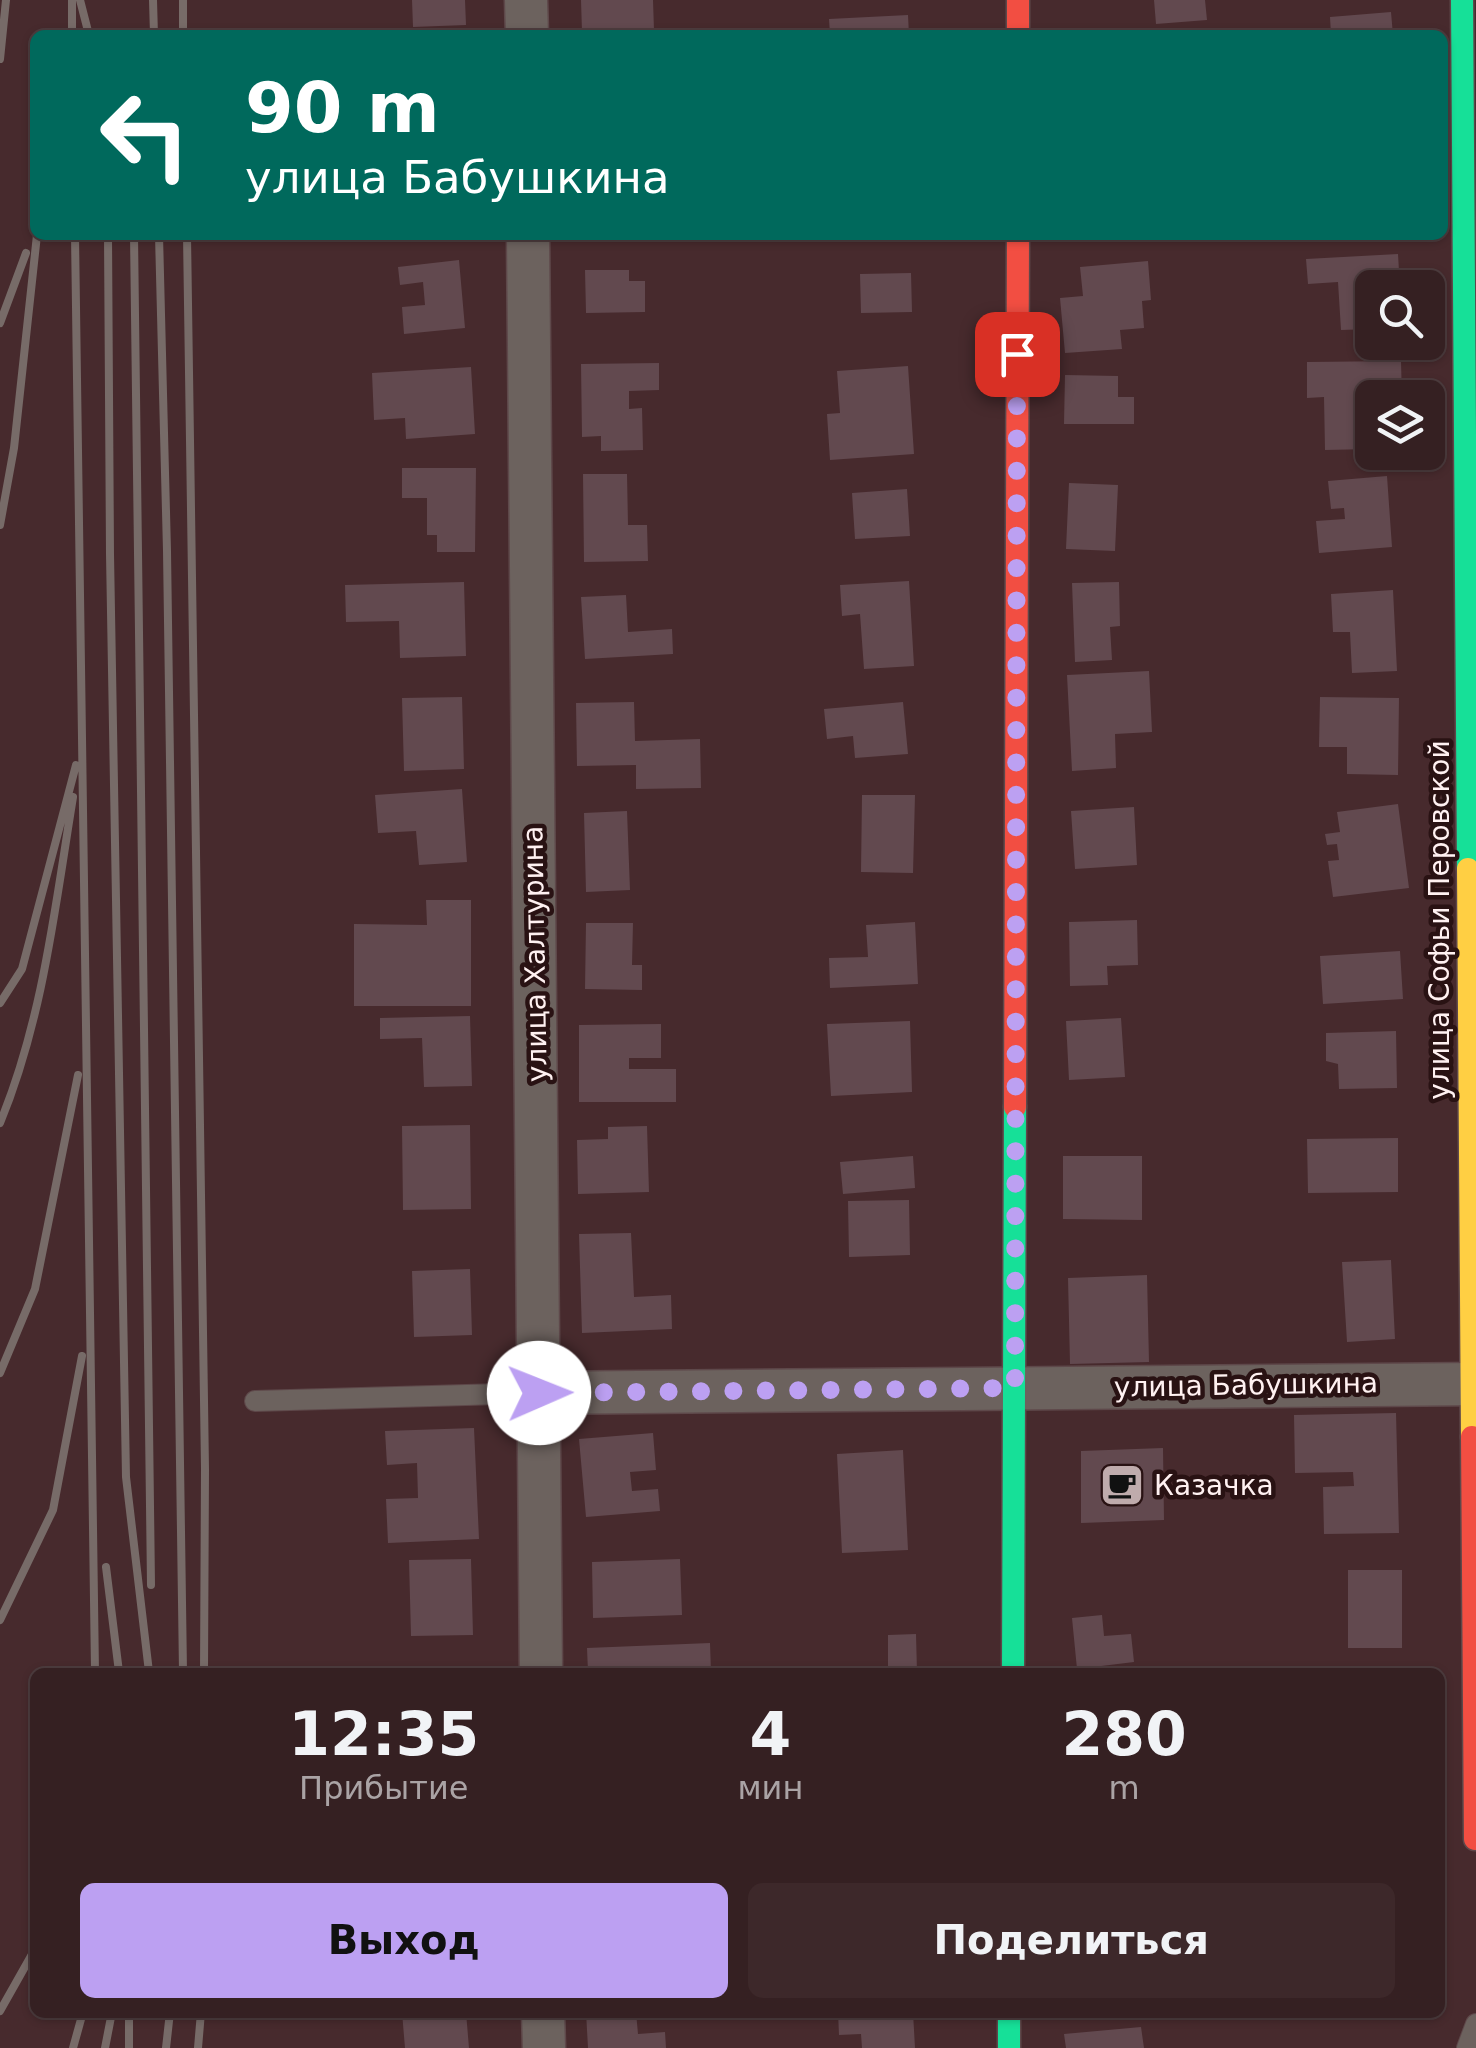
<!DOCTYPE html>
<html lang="ru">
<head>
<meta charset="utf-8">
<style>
	body { margin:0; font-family:"DejaVu Sans",sans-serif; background:#3d282a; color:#f1f3f6; height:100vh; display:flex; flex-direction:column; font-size:38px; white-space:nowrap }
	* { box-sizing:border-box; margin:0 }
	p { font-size:32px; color:#aaa3a5 }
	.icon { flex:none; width:55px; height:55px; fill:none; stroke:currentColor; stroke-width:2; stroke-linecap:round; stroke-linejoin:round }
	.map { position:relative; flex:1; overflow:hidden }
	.drawer { position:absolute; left:30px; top:1668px; width:1415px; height:350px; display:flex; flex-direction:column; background:#352022; border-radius:15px; box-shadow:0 2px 8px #0004,0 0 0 2px #4f3e40 }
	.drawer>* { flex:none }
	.hud { position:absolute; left:30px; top:30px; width:1418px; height:210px; border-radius:15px; box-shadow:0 2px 8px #0004,0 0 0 2px #4f3e40; background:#00695c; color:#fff; overflow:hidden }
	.buttons { position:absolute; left:1355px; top:270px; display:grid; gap:20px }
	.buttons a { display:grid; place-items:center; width:90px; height:90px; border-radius:15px; background:#352022; box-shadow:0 2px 8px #0004,0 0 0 2px #4f3e40; font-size:50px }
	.pin { position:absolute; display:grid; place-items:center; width:85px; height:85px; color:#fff; margin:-42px; border-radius:20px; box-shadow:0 5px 15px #0006 }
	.me { position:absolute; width:110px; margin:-55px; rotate:89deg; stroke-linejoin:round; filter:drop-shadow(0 0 8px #0008) }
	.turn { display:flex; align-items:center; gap:35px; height:210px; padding:0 50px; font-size:45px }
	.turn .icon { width:130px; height:130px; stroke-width:2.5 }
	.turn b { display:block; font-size:70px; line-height:85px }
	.eta { display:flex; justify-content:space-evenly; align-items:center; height:170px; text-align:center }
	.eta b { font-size:60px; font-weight:800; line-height:70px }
	.primary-button { display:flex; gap:20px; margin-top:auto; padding:20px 50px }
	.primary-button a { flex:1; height:115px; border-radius:15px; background:#bca0f2; color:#111; font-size:40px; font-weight:800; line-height:115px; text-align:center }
	.primary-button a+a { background:#3d282a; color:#f1f3f6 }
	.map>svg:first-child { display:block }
</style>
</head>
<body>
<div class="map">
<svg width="1476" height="2048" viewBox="0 0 1476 2048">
	<rect width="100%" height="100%" fill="#472a2d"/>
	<path fill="#62494f" d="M412,0H465L466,25L413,27Z
		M581,0H653L654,30L582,32Z
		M1154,0H1205L1207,20L1156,24Z
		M1391,12L1393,35H1331L1330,17Z
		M908,15L909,35H830L829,19Z
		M1398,254L1400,288H1372V329L1341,330L1338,282L1308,284L1306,259Z
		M459,260L465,328L404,334L402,307L425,305L423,282L400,285L398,267Z
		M1148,261L1151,300L1142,301L1144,328L1120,330L1122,349L1065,353L1060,298L1083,296L1080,267Z
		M585,270H629V281H645V312L586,313Z
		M911,273L912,312L861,313L860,274Z
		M1401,361L1402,398H1372V449L1325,450L1324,397L1307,398V362Z
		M659,363V390L629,391V409L642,408L643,450L601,451V436L582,437L581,364Z
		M908,366L914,454L830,460L827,414L840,413L837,371Z
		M471,367L475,434L406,439L405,418L374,420L372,373Z
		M1065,375L1118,376V397H1134V424H1064Z
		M402,468H476L475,552H437V535H427V498H402Z
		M583,474H627L628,525H647L648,561L584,562Z
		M1387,476L1392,547L1319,553L1316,521L1345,519L1344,508L1331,509L1328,481Z
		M1069,483L1118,485L1115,551L1066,549Z
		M907,489L910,536L855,539L852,493Z
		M909,581L914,666L864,669L860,614L842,616L840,585Z
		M464,582L466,656L400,658L399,621L346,622L345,585Z
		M1119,582L1120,626L1110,627L1112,660L1075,662L1072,583Z
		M1393,590L1397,671L1352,673L1350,632H1333L1331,594Z
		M626,595L628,632L672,629L673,654L585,659L581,597Z
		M1149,671L1152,732L1115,734L1116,768L1072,771L1067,675Z
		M462,697L464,769L404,771L402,698Z
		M1320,697L1399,698L1398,775L1347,774V747H1319Z
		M634,702L635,741L700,739L701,788L636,789V765L577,766L576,703Z
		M903,702L908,754L855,758L853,736L827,739L824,709Z
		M462,789L467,862L419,865L416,831L378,833L375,795Z
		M862,795H915L913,873L861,872Z
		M1398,804L1409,888L1333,897L1328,861L1339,860L1337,844L1327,845L1325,834L1340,832L1337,812Z
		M1134,807L1137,865L1075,869L1071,811Z
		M627,811L630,890L586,892L584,813Z
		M426,900H471V1006H354V924L427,925Z
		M1137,920L1138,965L1107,966L1108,985L1070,986L1069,922Z
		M915,922L918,984L830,988L829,958L868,957L866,925Z
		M586,923H633L632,965H642V990L585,989Z
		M1400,951L1403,999L1323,1004L1320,956Z
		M470,1016L472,1086L424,1087L422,1038L380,1039V1018Z
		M1121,1018L1125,1077L1069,1080L1066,1021Z
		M910,1021L912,1092L831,1096L827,1024Z
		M661,1024V1058H629V1069H676V1102H579V1025Z
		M1396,1031L1397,1088L1339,1089L1338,1064L1326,1061V1033Z
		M470,1125L471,1209L403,1210L402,1126Z
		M647,1126L649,1192L578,1194L577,1140L608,1139V1127Z
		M1398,1138V1192L1308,1193L1307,1139Z
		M913,1156L915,1188L843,1194L840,1162Z
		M1063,1156H1142V1220L1063,1219Z
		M909,1200L910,1255L849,1257L848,1201Z
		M631,1233L634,1297L671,1295L672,1329L582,1333L579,1234Z
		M1391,1260L1395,1339L1347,1342L1342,1262Z
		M470,1269L472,1335L414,1337L412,1271Z
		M1147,1275L1149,1362L1070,1364L1068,1278Z
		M1396,1413L1399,1533L1324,1534L1323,1487L1354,1486L1353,1472L1295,1473L1294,1415Z
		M474,1428L479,1539L388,1543L386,1499L418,1498L417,1463L387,1465L385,1431Z
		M653,1433L656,1470L630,1472L632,1491L658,1489L660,1511L586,1517L579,1439Z
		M1163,1448L1164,1520L1081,1523V1451Z
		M903,1450L908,1550L842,1553L837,1454Z
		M471,1559L473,1635L411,1636L409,1560Z
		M680,1559L682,1615L593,1618L592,1562Z
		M1348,1570H1402V1648H1348Z
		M1102,1615L1104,1636L1131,1634L1134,1662L1077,1669L1072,1618Z
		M916,1634L917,1672H888V1635Z
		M710,1643L711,1672H588L587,1648Z
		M1361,1668V1672H1329V1669Z
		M402,2012H466L469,2048H405Z
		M586,2012H636L638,2034L665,2032L666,2048H588Z
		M838,2012H913L915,2048H862L861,2034L839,2035Z
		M1141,2027L1144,2048H1066L1064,2034Z"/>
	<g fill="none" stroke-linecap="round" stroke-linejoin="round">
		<g stroke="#5e484a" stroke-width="22">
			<path id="lane" d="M255,1401L539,1393
				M1467,2048L1476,2024"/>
		</g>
		<g stroke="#5e484a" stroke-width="45">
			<path id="street" d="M526,0L527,35
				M528,235L541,1672
				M539,1393L1476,1384
				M543,2012L544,2048"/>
		</g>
		<g stroke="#5e484a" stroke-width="25">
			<path id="fast" d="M1462,0L1468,869
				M1013,1672L1015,1107
				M1009,2012V2048"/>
		</g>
		<g stroke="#5e484a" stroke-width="25">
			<path id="slow" d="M1468,869L1472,1437"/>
		</g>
		<g stroke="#5e484a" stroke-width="25">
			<path id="jam" d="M1018,0V35
				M1015,1107L1018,235
				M1472,1437L1475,1839"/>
		</g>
		<use href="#lane" stroke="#6c625e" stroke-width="20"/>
		<use href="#street" stroke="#6c625e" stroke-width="42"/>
		<use href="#fast" stroke="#16e098" stroke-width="22"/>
		<use href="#slow" stroke="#ffcf43" stroke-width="22"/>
		<use href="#jam" stroke="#f24e42" stroke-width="22"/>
		<path stroke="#776b68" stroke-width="8" d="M72,0V35
			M80,0L89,35
			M153,0L154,35
			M183,0V35
			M0,59L6,0
			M75,235L95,1672
			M108,235L110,554L126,1477L149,1672
			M134,235L151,1585
			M159,235L167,551L183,1672
			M187,235L205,1469L204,1672
			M0,323L26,253
			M0,525L14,448L37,235
			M0,1003L22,969L76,765
			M0,1123C43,1019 55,907 73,797
			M0,1373L35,1289L78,1075
			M106,1567L119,1672
			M0,1620L53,1510L82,1356
			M0,2011L35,1949
			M73,2048L83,2012
			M105,2048L112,2012
			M129,2048V2012
			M166,2048L170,2012
			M198,2048L201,2012"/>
	</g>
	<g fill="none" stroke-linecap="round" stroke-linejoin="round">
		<path stroke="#bca0f2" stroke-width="18" stroke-dasharray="0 32.4" d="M539,1393L1015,1388L1017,354"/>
	</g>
	<defs>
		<g id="cafe-square" transform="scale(2.25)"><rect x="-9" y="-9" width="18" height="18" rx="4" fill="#bfabac" stroke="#291213"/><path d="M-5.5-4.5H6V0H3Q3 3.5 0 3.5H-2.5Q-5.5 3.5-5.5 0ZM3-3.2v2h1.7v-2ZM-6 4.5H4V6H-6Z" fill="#111"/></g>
	</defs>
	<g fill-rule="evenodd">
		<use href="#cafe-square" x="1122" y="1485"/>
	</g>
	<g text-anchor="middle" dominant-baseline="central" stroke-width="9" stroke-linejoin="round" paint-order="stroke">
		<g font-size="28" fill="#fff1f1" stroke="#291213">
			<text transform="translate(1439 920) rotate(-90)">улица Софьи Перовской</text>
			<text transform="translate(535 954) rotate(-91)">улица Халтурина</text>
			<text transform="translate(1246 1385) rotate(-1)">улица Бабушкина</text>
		</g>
		<g font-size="28" fill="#fff1f1" stroke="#291213" text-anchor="start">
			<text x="1154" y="1485">Казачка</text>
		</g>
	</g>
</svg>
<div class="buttons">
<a><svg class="icon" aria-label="search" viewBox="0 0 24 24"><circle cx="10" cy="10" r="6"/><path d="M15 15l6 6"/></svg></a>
<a><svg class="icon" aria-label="layers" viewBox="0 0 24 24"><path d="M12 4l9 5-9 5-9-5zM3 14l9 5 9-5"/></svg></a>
</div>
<div class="pin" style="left:1017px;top:354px;background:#d93025"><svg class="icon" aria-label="arrive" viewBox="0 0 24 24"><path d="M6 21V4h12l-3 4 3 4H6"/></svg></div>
<svg class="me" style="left:539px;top:1393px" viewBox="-20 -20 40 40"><circle r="19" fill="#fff"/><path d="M0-13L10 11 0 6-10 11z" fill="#bca0f2"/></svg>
<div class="hud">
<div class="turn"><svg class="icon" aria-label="left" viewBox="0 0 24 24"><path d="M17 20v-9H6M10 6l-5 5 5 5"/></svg><div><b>90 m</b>улица Бабушкина</div></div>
</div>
<section class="drawer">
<div class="eta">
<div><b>12:35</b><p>Прибытие</p></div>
<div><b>4</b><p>мин</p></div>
<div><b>280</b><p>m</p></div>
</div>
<div class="primary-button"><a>Выход</a><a>Поделиться</a></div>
</section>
</div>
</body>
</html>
